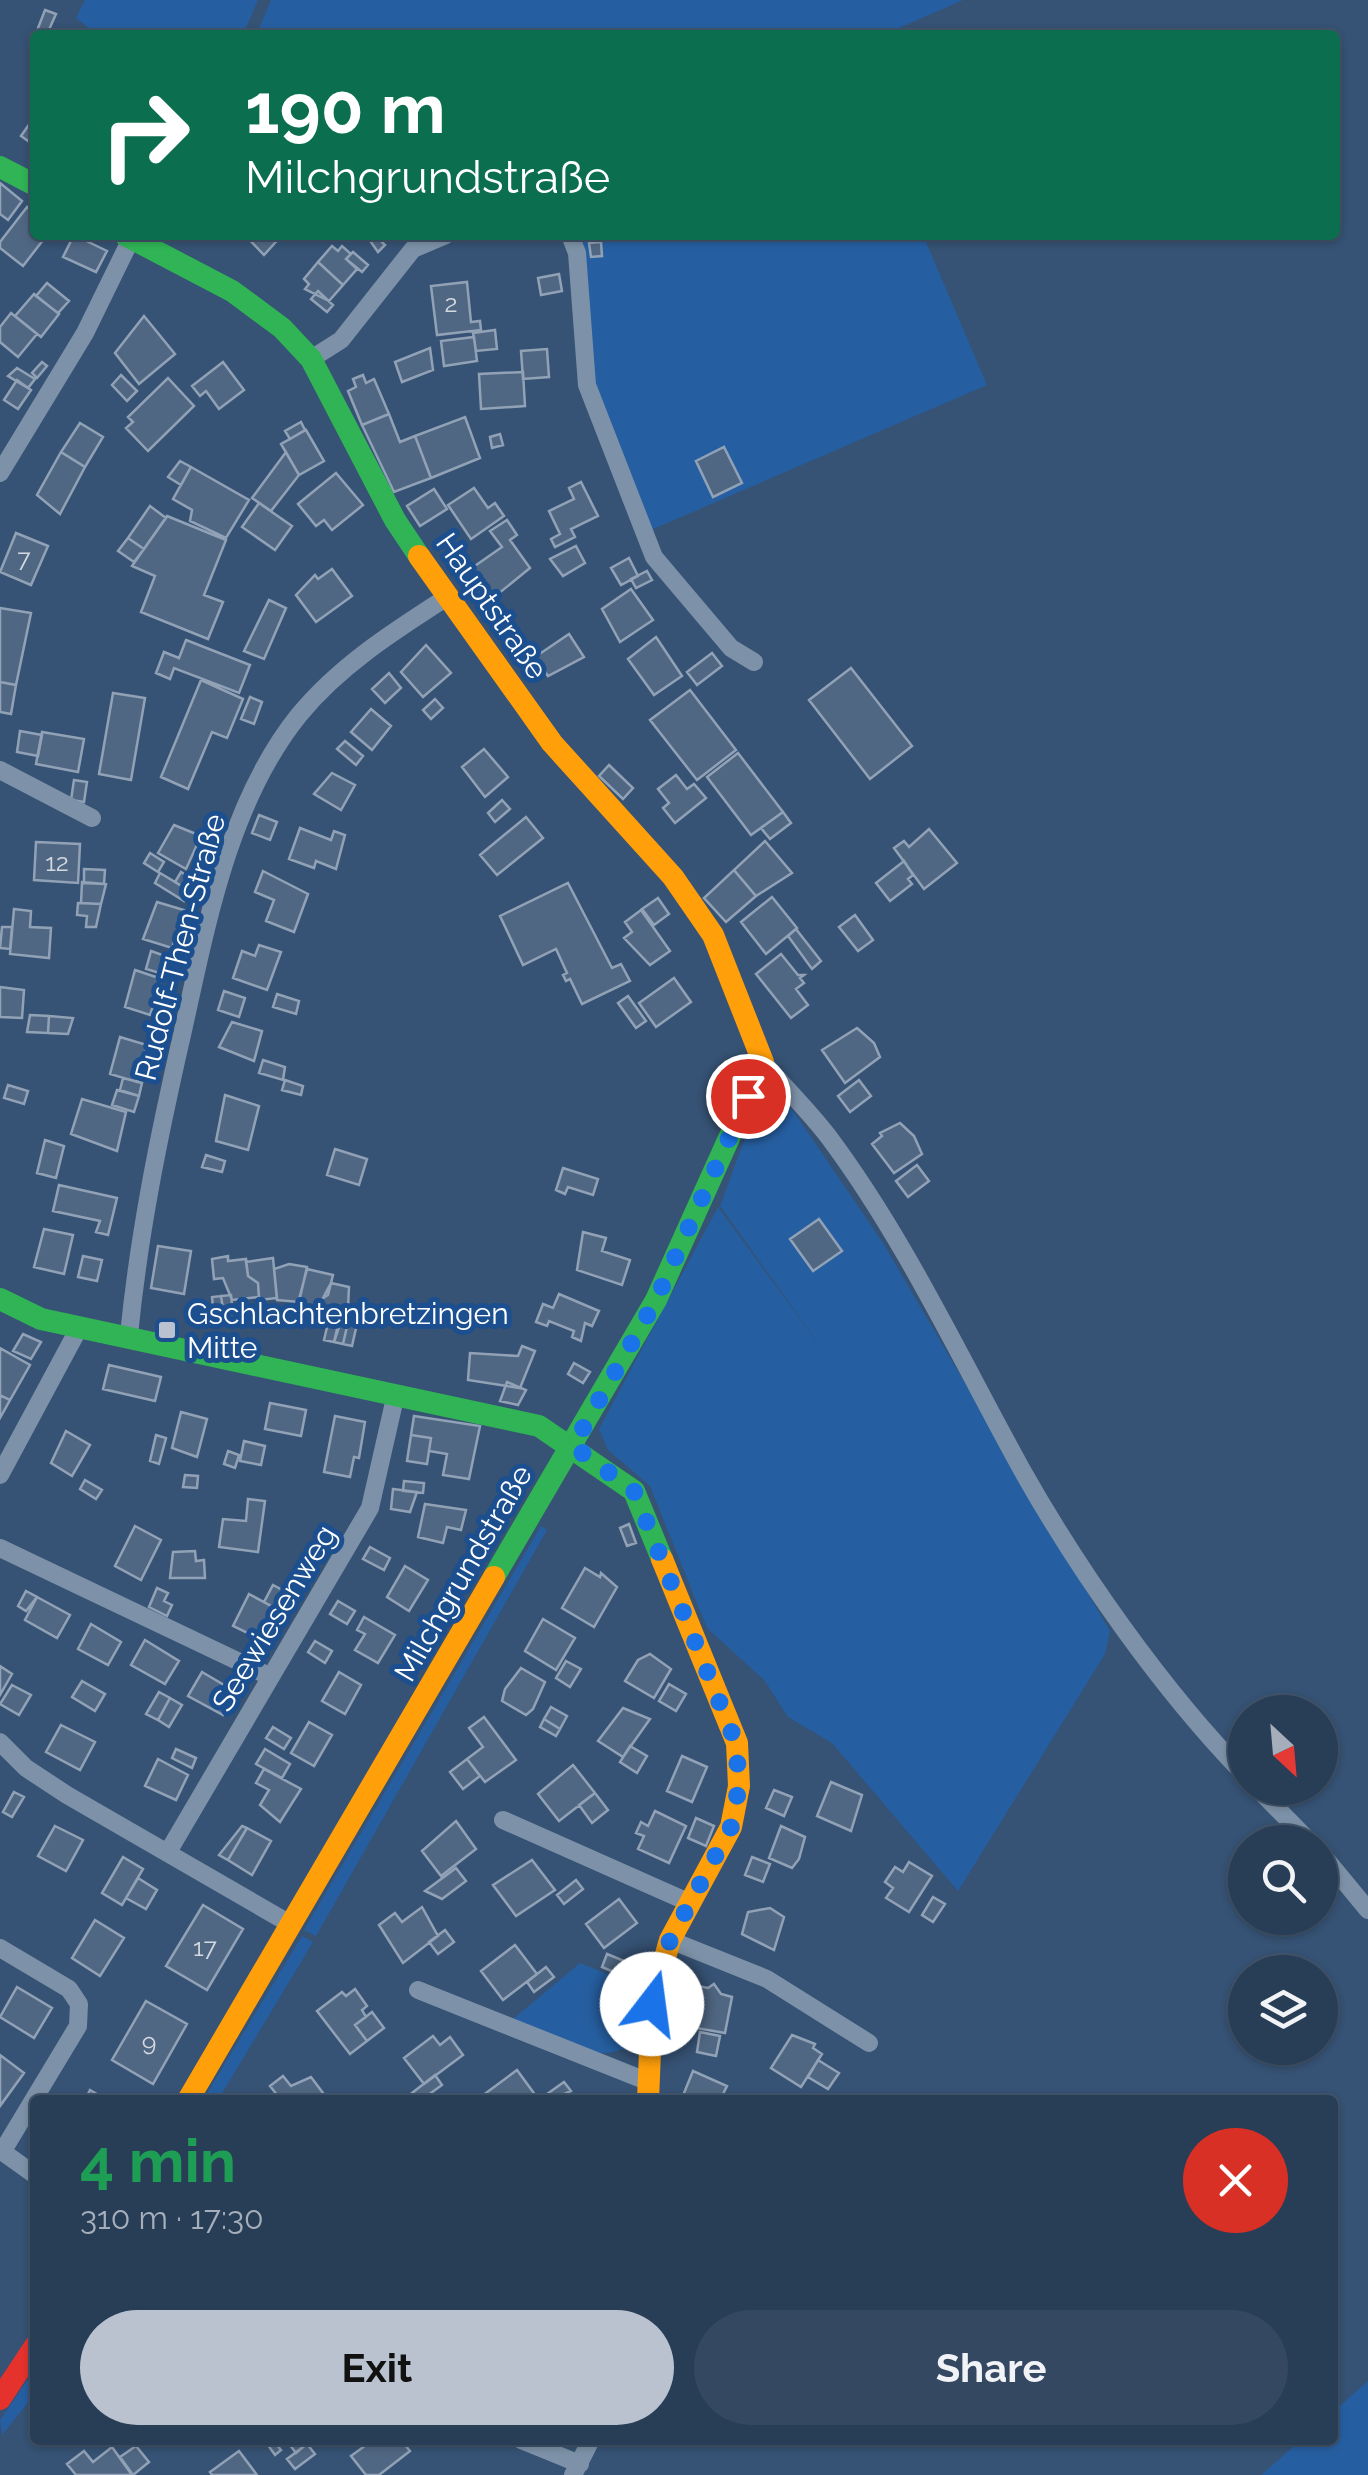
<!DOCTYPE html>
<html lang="en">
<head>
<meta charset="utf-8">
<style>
	body { margin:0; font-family:Raleway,sans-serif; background:#344961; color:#f1f3f6; height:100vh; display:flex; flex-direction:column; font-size:38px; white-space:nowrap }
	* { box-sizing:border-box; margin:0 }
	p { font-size:32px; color:#a5aeba }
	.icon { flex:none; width:55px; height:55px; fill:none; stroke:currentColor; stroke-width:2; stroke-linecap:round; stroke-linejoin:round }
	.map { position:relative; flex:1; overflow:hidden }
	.sheet { position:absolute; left:30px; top:2095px; width:1308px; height:350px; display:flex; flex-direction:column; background:#283e57; border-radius:10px; box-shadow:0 2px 8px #0004,0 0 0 2px #44576d }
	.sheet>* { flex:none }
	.top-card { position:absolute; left:30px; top:30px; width:1310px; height:210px; border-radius:10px; box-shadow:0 2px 8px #0004,0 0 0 2px #44576d; background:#0b6e4f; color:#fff; overflow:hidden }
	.needle { width:65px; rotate:154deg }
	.controls { position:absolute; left:1228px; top:1695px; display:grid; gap:20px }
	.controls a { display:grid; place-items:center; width:110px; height:110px; border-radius:50%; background:#283e57; box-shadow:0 2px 8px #0004,0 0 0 2px #44576d; font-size:50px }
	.pin { position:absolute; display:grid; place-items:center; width:85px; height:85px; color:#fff; margin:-42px; border:5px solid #fff; border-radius:50%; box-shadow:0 2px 10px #0007 }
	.me { position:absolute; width:110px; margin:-55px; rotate:15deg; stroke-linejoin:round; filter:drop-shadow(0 0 8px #0008) }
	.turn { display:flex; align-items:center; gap:35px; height:210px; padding:0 50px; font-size:45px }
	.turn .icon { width:130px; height:130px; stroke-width:2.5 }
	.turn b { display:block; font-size:70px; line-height:85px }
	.round { display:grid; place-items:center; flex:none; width:105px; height:105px; border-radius:52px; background:#344961 }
	.summary { display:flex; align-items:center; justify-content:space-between; height:170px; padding:0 50px }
	h1 { font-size:60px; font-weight:700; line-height:75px; color:#1e9e55 }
	.cta { display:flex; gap:20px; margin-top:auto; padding:20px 50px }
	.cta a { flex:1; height:115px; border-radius:60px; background:#b9c2ce; color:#111; font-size:40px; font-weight:700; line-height:115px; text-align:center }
	.cta a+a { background:#344961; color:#f1f3f6 }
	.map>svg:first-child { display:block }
</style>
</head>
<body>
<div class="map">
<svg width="1368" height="2475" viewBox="0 0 1368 2475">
	<rect width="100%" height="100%" fill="#365274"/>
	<path fill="#265fa1" d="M85,0H258L243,35H98L76,18Z
		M271,0H963L883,35H266L259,28Z
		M579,235H923L987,385L651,530L594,381Z
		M775,1098L787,1102L883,1243L1110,1631L1105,1654L958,1891L832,1743L788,1717L765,1681L707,1628L650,1486L608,1450L599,1429L718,1207L831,1361L720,1206L756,1108Z
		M541,1526L547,1530L316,1936L304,1930Z
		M302,1936L313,1942L218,2100H203Z
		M580,1963L637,1986L633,2044C594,2069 549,2036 512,2020Z
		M35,2369V2394L2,2435L0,2420Z
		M1368,2381V2475H1261L1301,2440H1332L1333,2412Z"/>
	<path fill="#506783" stroke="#92a2b6" stroke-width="2.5" d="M45,10L56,14L48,32L38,28Z
		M35,116V146L21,136Z
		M0,183L22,201L8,220L0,214Z
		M27,207L35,214V235H47L23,266L0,248V242Z
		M74,235L107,251L96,272L63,257Z
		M245,235H282L264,255Z
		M366,235H375L385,245L378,252Z
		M601,242L602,256L591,257L589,243Z
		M332,246L338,251L342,246L351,254L346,259L357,269L343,285L318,262Z
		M353,252L368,265L362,272L346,259Z
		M318,262L343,285L329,301L305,289L309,284L304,279Z
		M559,274L562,291L541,295L538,278Z
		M467,282L471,322L480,321L481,330L437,335L431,286Z
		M47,283L69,301L58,313L36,296Z
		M318,291L333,305L327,312L311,299Z
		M34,294L59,314L41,337L15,316Z
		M11,313L37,334L18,357L0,342V327Z
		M144,316L175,354L139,384L115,353Z
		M495,330L497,349L476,351L473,333Z
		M474,337L477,361L444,366L441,341Z
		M430,348L433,370L402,382L395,362Z
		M547,349L549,377L523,379L521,351Z
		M42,362L47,366L37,378L32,373Z
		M223,362L244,390L219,409L206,391L200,396L192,386Z
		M17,368L35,379L28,388L8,376Z
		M523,372L525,406L481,409L479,374Z
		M121,375L137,391L127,401L112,385Z
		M363,375L366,383L374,379L389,414L362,425L348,391L356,387L353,379Z
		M168,378L194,406L148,451L126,428L133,422L128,417Z
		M17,380L31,390L18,409L4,400Z
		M389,414L400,442L415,436L431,478L394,492L362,425Z
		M465,417L480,458L431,478L415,436Z
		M301,422L305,430L290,439L285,431Z
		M80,423L103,437L85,467L61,452Z
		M306,430L324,461L299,475L281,444Z
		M500,434L503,445L492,448L490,437Z
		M724,447L742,483L713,497L696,461Z
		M61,452L85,467L60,514L37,495Z
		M286,452L299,475L271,511L252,498Z
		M180,461L191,467L181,485L168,477Z
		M191,467L249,500L226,538L190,521L192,510L173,499Z
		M336,473L363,505L332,530L324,520L316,526L298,504Z
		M581,482L598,516L571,529L575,537L555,547L551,539L560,534L549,511L574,499L569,488Z
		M474,488L488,508L495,503L504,516L471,539L448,505Z
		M434,489L447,509L420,526L407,506Z
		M259,503L292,526L275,550L242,527Z
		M150,506L166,518L144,549L128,538Z
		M167,516L226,540L204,595L223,602L208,639L141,612L155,576L132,566Z
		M507,520L517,535L510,540L530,568L482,607L459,577L502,547L490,531Z
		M16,533L48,546L31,585L0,572Z
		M128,538L144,549L134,562L118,551Z
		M576,546L585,563L563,576L550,559Z
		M629,558L638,576L621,585L611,568Z
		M332,569L352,596L316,622L296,595L315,575L318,579Z
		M647,571L652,580L636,588L631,579Z
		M631,589L653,620L620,642L602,609Z
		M269,600L286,608L264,659L244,651Z
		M0,608L31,613L16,685L0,682Z
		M569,634L584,657L548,676L535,657Z
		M656,637L682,676L654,695L628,659Z
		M186,640L250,665L239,693L174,668L170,679L156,673L164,652L179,658Z
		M426,645L451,673L423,697L401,672Z
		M712,653L722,666L697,685L687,672Z
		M851,668L912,746L870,779L809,700Z
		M389,673L401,688L385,703L372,689Z
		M201,680L243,699L227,738L212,732L188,789L161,777Z
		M0,682L16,685L11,714L0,712Z
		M690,690L736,750L697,780L650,720Z
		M113,693L145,698L131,780L99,774Z
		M250,697L262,702L254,724L241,719Z
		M435,699L443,708L431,719L423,710Z
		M371,709L391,726L372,750L351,732Z
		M20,731L42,735L38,756L17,752Z
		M42,732L84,739L78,772L36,764Z
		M345,741L363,756L356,765L337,749Z
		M484,749L508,777L485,797L462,767Z
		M738,753L783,812L751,835L707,777Z
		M609,765L633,788L623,799L599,776Z
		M332,773L355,785L341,810L314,794Z
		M676,775L687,789L694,784L706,798L675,823L663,808L669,803L658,789Z
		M74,780L87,782L84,802L71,800Z
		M502,800L510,809L495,822L488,813Z
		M783,812L791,823L770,839L761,828Z
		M259,815L277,822L270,840L252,833Z
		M526,817L543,838L497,875L480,855Z
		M174,825L201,836L186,869L158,853Z
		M300,828L331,840L334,831L345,835L336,869L316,861L314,868L289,859Z
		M929,829L957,863L924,889L894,848L904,841L909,847Z
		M765,841L792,873L756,896L734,870Z
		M36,842L80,844L78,883L34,880Z
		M150,853L164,862L158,872L144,863Z
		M904,861L913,875L908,879L912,884L890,901L876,883Z
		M84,869L105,870L104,884L84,883Z
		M734,870L756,896L726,922L704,898Z
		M263,871L308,894L294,932L266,921L274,900L255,892Z
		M181,872L196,881L190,891L175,882Z
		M160,873L190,891L184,901L155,883Z
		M82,882L106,884L101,904L81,903Z
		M568,883L612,968L621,964L630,981L582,1004L570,979L566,981L563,975L567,973L556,949L523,965L500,916Z
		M772,897L797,928L766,954L741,922Z
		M658,898L669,914L654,925L642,909Z
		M157,902L184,910L172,948L143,939Z
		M78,903L101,904L96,927H86L87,916L77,915Z
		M14,909L31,911L30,927L51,928L49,958L10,954Z
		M641,910L670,951L650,965L624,938L632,932L625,922Z
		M855,915L873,940L858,951L839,927Z
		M2,927H12L10,949L0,948Z
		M796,929L821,961L812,969L788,936Z
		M259,945L281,952L267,990L233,978L242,951L255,956Z
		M151,951L168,957L163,974L146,969Z
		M781,954L798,975H804L800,978L804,983L796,989L808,1005L791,1018L756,974Z
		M135,970L162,979L150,1015L125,1007Z
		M674,978L691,1002L656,1027L639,1003Z
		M0,987L24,990L22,1018L0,1017Z
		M224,991L245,998L239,1017L218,1010Z
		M277,994L299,1001L296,1014L273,1007Z
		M628,996L646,1021L636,1028L618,1003Z
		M30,1015L49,1016L48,1033L27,1032Z
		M49,1016L73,1018L68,1034L48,1033Z
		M232,1022L262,1031L254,1061L219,1047Z
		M857,1028L874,1043L880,1057L845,1083L822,1050Z
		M120,1037L147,1045L137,1082L110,1074Z
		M263,1060L285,1067L283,1080L259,1073Z
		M123,1078L142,1083L139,1096L120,1090Z
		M285,1080L303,1086L301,1095L282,1090Z
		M859,1080L871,1096L850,1112L838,1096Z
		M8,1085L28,1091L24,1104L4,1098Z
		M117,1090L139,1096L134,1112L112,1105Z
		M225,1095L259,1106L248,1150L216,1141Z
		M82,1099L126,1112L117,1151L71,1134Z
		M900,1123L914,1136L922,1154L894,1173L872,1144L882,1136L880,1133Z
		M45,1140L64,1146L56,1178L37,1173Z
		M335,1149L367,1159L359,1185L327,1175Z
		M206,1155L225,1161L222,1172L202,1167Z
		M917,1165L929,1181L908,1197L896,1181Z
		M563,1168L598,1179L593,1195L568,1187L565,1194L556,1190Z
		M59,1185L117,1198L108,1235L96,1232L100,1221L53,1211Z
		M819,1219L842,1251L813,1271L790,1239Z
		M44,1229L73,1235L64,1274L34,1267Z
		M583,1232L606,1238L602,1251L630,1260L622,1285L577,1270Z
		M158,1246L191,1251L184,1294L151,1288Z
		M83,1256L102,1260L97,1281L78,1277Z
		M228,1256V1261L246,1259L248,1276L258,1283L259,1297L232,1300L223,1278L214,1279L212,1259Z
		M273,1258L277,1298L259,1300L258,1283L248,1276L246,1262Z
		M289,1264L307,1267L299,1302L277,1300L274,1269Z
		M307,1269L333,1275L328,1295L317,1302L315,1311L297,1307Z
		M331,1283L349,1287L348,1308L340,1325L314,1315Z
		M559,1294L599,1311L592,1326L585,1323L581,1341L572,1337L574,1331L549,1321L547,1326L536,1322L543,1304L553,1308Z
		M231,1295L233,1314L224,1315L221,1296Z
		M221,1296L224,1315L214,1317L212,1297Z
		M341,1321L348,1322L343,1344L334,1342Z
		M348,1322L357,1324L352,1346L343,1344Z
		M328,1323L338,1325L334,1342L324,1340Z
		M23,1334L41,1342L31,1359L13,1351Z
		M522,1346L535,1351L520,1388L468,1380L470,1353L518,1356Z
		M0,1348L30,1365L10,1400L0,1395Z
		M574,1363L590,1372L583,1383L568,1374Z
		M109,1365L161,1377L155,1401L103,1389Z
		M507,1382L526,1390L518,1405L500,1401Z
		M0,1395L10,1400L0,1418Z
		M270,1403L306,1410L301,1436L265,1429Z
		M181,1412L207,1419L197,1457L172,1448Z
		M335,1416L365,1422L359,1458L354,1457L350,1477L324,1472Z
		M414,1416L480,1426L469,1479L443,1475L447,1454L429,1451L431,1438L411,1435Z
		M66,1431L90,1445L72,1476L51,1463Z
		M156,1435L166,1438L159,1464L150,1461Z
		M411,1435L431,1438L427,1464L407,1461Z
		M244,1441L265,1446L261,1465L240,1461Z
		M228,1451L239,1455L235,1468L224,1464Z
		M185,1475L198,1476L197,1488L183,1487Z
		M85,1480L102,1490L96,1499L80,1489Z
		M404,1481L424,1483L423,1493L403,1491Z
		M393,1489L417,1492L410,1512L391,1509Z
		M248,1499L265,1501L258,1552L219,1547L223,1519L246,1521Z
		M425,1504L466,1510L461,1530L447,1527L443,1543L418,1537Z
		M629,1524L636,1543L627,1546L620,1528Z
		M135,1526L161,1540L141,1580L115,1566Z
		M370,1547L390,1558L384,1570L363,1559Z
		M195,1551L196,1561L204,1560L205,1578H170L173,1552Z
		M405,1566L428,1580L409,1611L387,1597Z
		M585,1568L600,1577L601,1573L617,1587L594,1627L562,1608Z
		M273,1585L290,1594L281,1612L264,1602Z
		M157,1588L168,1593L164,1601L172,1605L167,1616L149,1607Z
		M26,1591L37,1597L26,1611L18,1606Z
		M249,1594L273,1607L258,1638L233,1626Z
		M37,1597L70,1615L57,1638L25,1620Z
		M338,1601L355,1611L347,1624L330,1614Z
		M364,1617L395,1635L378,1663L355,1650L365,1634L357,1630Z
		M543,1619L575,1638L556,1670L525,1651Z
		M91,1624L121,1642L108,1665L78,1649Z
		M145,1640L179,1661L165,1684L131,1665Z
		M315,1641L332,1651L325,1663L308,1652Z
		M650,1654L671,1669L654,1698L625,1681L638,1660Z
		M566,1661L581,1669L570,1687L556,1678Z
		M0,1666L12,1674L0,1695Z
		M521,1668L545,1682L533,1709L526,1715L502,1701L505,1689Z
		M202,1672L236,1692L223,1715L188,1696Z
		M339,1672L361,1685L345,1714L322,1701Z
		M82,1681L105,1694L95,1711L72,1697Z
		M669,1684L686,1694L676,1711L659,1701Z
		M12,1685L31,1695L19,1715L0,1704Z
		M159,1692L170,1698L158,1720L146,1714Z
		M170,1698L182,1705L169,1727L158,1720Z
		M551,1707L567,1716L560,1729L544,1719Z
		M623,1708L650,1719L623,1757L598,1741Z
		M484,1717L516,1760L485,1782L467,1759L483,1747L469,1728Z
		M544,1719L560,1729L556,1736L540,1727Z
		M309,1722L332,1735L314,1766L291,1753Z
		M61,1725L95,1742L80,1770L46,1752Z
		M273,1727L291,1738L284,1749L266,1738Z
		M630,1746L647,1756L637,1773L620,1762Z
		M176,1749L196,1758L192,1768L172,1758Z
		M265,1749L290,1764L282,1778L256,1764Z
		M682,1756L707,1767L692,1802L667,1791Z
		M158,1759L188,1775L176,1800L145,1786Z
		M467,1759L480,1776L463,1789L450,1772Z
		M573,1765L595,1793L559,1821L538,1794Z
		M264,1769L301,1789L280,1822L260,1805L269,1790L256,1783Z
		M831,1782L862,1795L851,1831L817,1816Z
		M774,1790L792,1797L784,1816L766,1808Z
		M14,1792L24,1797L12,1817L3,1812Z
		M595,1793L608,1810L592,1823L579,1805Z
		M655,1811L686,1826L669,1863L638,1849L644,1836L636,1833L641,1822L648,1826Z
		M696,1818L714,1826L706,1846L688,1838Z
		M456,1821L476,1849L441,1876L422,1851Z
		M55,1826L83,1840L66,1871L38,1856Z
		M242,1826L247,1828L228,1860L219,1855Z
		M781,1826L805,1837L799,1859L792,1868L769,1858Z
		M247,1828L271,1841L252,1875L228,1860Z
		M123,1857L143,1869L122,1905L102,1893Z
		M752,1857L770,1864L763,1882L745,1875Z
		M532,1860L555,1890L516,1916L493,1885Z
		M909,1862L932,1876L909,1912L886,1898L893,1888L885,1882L895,1867L903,1872Z
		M456,1868L466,1881L442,1899L425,1891Z
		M138,1878L157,1890L146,1909L126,1898Z
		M576,1880L583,1889L564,1904L557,1895Z
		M933,1897L945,1904L933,1922L922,1915Z
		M619,1899L637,1923L604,1948L586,1924Z
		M203,1905L243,1929L207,1990L166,1966Z
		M422,1907L438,1936L403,1963L379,1925L395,1913L402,1922Z
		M770,1908L784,1917L774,1950L742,1934L748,1912Z
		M95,1920L124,1938L100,1976L72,1958Z
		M445,1930L454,1942L438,1954L429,1942Z
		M515,1945L537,1974L503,2000L481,1971Z
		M607,1954L629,1963L623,1976L602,1967Z
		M546,1967L554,1977L534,1992L527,1982Z
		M714,1984L721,1994L732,1997L725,2033L685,2026L693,1985L708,1988Z
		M17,1987L52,2008L34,2038L0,2017Z
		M355,1989L367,2006L362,2010L366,2017L355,2025L367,2041L350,2054L317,2011L342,1992L346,1996Z
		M146,2001L187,2024L153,2084L112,2060Z
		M372,2012L384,2028L367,2041L355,2025Z
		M700,2032L720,2036L716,2056L697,2052Z
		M792,2035L815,2044L813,2048L822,2054L801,2087L771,2068Z
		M433,2036L440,2045L450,2037L463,2055L424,2084L404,2058Z
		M0,2055L24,2073L0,2106Z
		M818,2060L839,2073L828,2089L808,2077Z
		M517,2070L536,2096L530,2100H492L486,2093Z
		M693,2071L727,2086L720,2100H700L684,2093Z
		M435,2075L442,2085L424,2098L412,2093Z
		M283,2076L291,2086L311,2077L323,2093L313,2100H281L270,2086Z
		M564,2082L571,2091L551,2100L547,2094Z
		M90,2090L107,2100H85Z
		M273,2440L281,2450L275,2455L265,2441Z
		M286,2440H307V2444L296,2453Z
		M373,2440H401L410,2451L379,2475H366L351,2456Z
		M307,2444L315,2454L295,2469L287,2459Z
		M136,2446L149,2462L133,2475L120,2457Z
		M112,2447L132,2475H76L67,2464L84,2451L93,2462Z
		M239,2451L257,2475H212L210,2472Z"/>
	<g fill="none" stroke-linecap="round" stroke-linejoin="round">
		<path stroke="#7d92a8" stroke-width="18" d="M570,235L577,253L587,385L654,557L731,648L754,662
			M311,359L341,340L413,249L446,235
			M0,473L85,333L131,239
			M0,770L92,818
			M763,1062C784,1087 808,1110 828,1136C905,1239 960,1358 1022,1470C1080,1573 1163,1691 1245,1775
			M129,1335C139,1233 159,1135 182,1035C206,928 228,803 299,715C339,666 394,631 447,597
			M0,1475L79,1328
			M0,1548L271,1677
			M0,1742L26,1768L67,1795L292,1925
			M1257,1788L1310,1842
			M503,1820L688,1902
			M168,1852L370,1508L395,1398
			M1320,1852L1368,1910
			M670,1940L767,1979L869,2043
			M0,1948L69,1989L79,2004L78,2026L2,2152
			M418,1990L649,2082
			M0,2150L35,2175
			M521,2440L580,2464
			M573,2475L591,2440"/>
		<path stroke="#30b455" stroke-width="22" d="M0,167L35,185
			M125,235L232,291L282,328L311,359L395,520L419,556
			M0,1299L41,1319L539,1426L634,1491L662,1559
			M494,1577L656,1300L752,1087"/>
		<path stroke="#ff9f0a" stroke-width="22" d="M419,556L552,743L673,877L713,935L763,1062L752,1087
			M188,2100L494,1577
			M648,2100L652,2003L670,1940L731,1827L739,1786L737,1743L662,1559"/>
		<path stroke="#e5322d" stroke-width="22" d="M0,2399L35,2346"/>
	</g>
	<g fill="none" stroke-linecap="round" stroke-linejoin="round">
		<path stroke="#1a73e8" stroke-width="18" stroke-dasharray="0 32.4" d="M652,2004L670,1940L731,1827L739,1786L736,1743L634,1491L573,1446L656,1300L748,1096"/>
	</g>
	<rect fill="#b9c2ce" stroke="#1b4f8f" stroke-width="4" x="157" y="1320" width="20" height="20" rx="5"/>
	<g text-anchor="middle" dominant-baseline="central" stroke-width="10" stroke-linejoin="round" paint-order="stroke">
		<g font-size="25" fill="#d3d9e0">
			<text x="451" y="303">2</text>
			<text x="24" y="558">7</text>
			<text x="57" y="862">12</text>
			<text x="205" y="1947">17</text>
			<text x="149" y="2042">9</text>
		</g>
		<g font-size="30" fill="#fff" stroke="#1b4f8f">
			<text transform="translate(492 606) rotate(55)">Hauptstraße</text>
			<text transform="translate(180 947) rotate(-75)">Rudolf-Then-Straße</text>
			<text transform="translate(463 1573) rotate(-60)">Milchgrundstraße</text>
			<text transform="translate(274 1618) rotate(-59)">Seewiesenweg</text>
		</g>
		<g font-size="30" fill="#fff" stroke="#1b4f8f" text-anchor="start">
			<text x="187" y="1313">Gschlachtenbretzingen<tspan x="187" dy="34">Mitte</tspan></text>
		</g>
	</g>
</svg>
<div class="controls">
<a><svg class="needle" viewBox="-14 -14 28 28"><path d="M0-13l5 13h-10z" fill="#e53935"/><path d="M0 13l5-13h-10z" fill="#a5aeba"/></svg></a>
<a><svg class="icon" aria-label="search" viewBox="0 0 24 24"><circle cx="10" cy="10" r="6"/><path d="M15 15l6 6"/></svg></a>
<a><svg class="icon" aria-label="layers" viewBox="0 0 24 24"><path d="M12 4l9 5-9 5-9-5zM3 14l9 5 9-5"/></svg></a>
</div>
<div class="pin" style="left:748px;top:1096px;background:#d93025"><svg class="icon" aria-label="arrive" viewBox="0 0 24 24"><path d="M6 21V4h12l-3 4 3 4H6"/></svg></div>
<svg class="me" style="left:652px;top:2004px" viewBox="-20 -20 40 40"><circle r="19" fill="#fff"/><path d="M0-13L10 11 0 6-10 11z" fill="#1a73e8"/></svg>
<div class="top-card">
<div class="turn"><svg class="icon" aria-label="right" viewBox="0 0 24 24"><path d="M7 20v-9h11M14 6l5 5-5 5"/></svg><div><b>190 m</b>Milchgrundstraße</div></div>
</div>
<section class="sheet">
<div class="summary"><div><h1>4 min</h1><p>310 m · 17:30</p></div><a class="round" style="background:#d93025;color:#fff"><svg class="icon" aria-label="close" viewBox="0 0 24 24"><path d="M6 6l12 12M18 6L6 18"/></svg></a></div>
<div class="cta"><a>Exit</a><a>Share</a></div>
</section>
</div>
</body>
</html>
